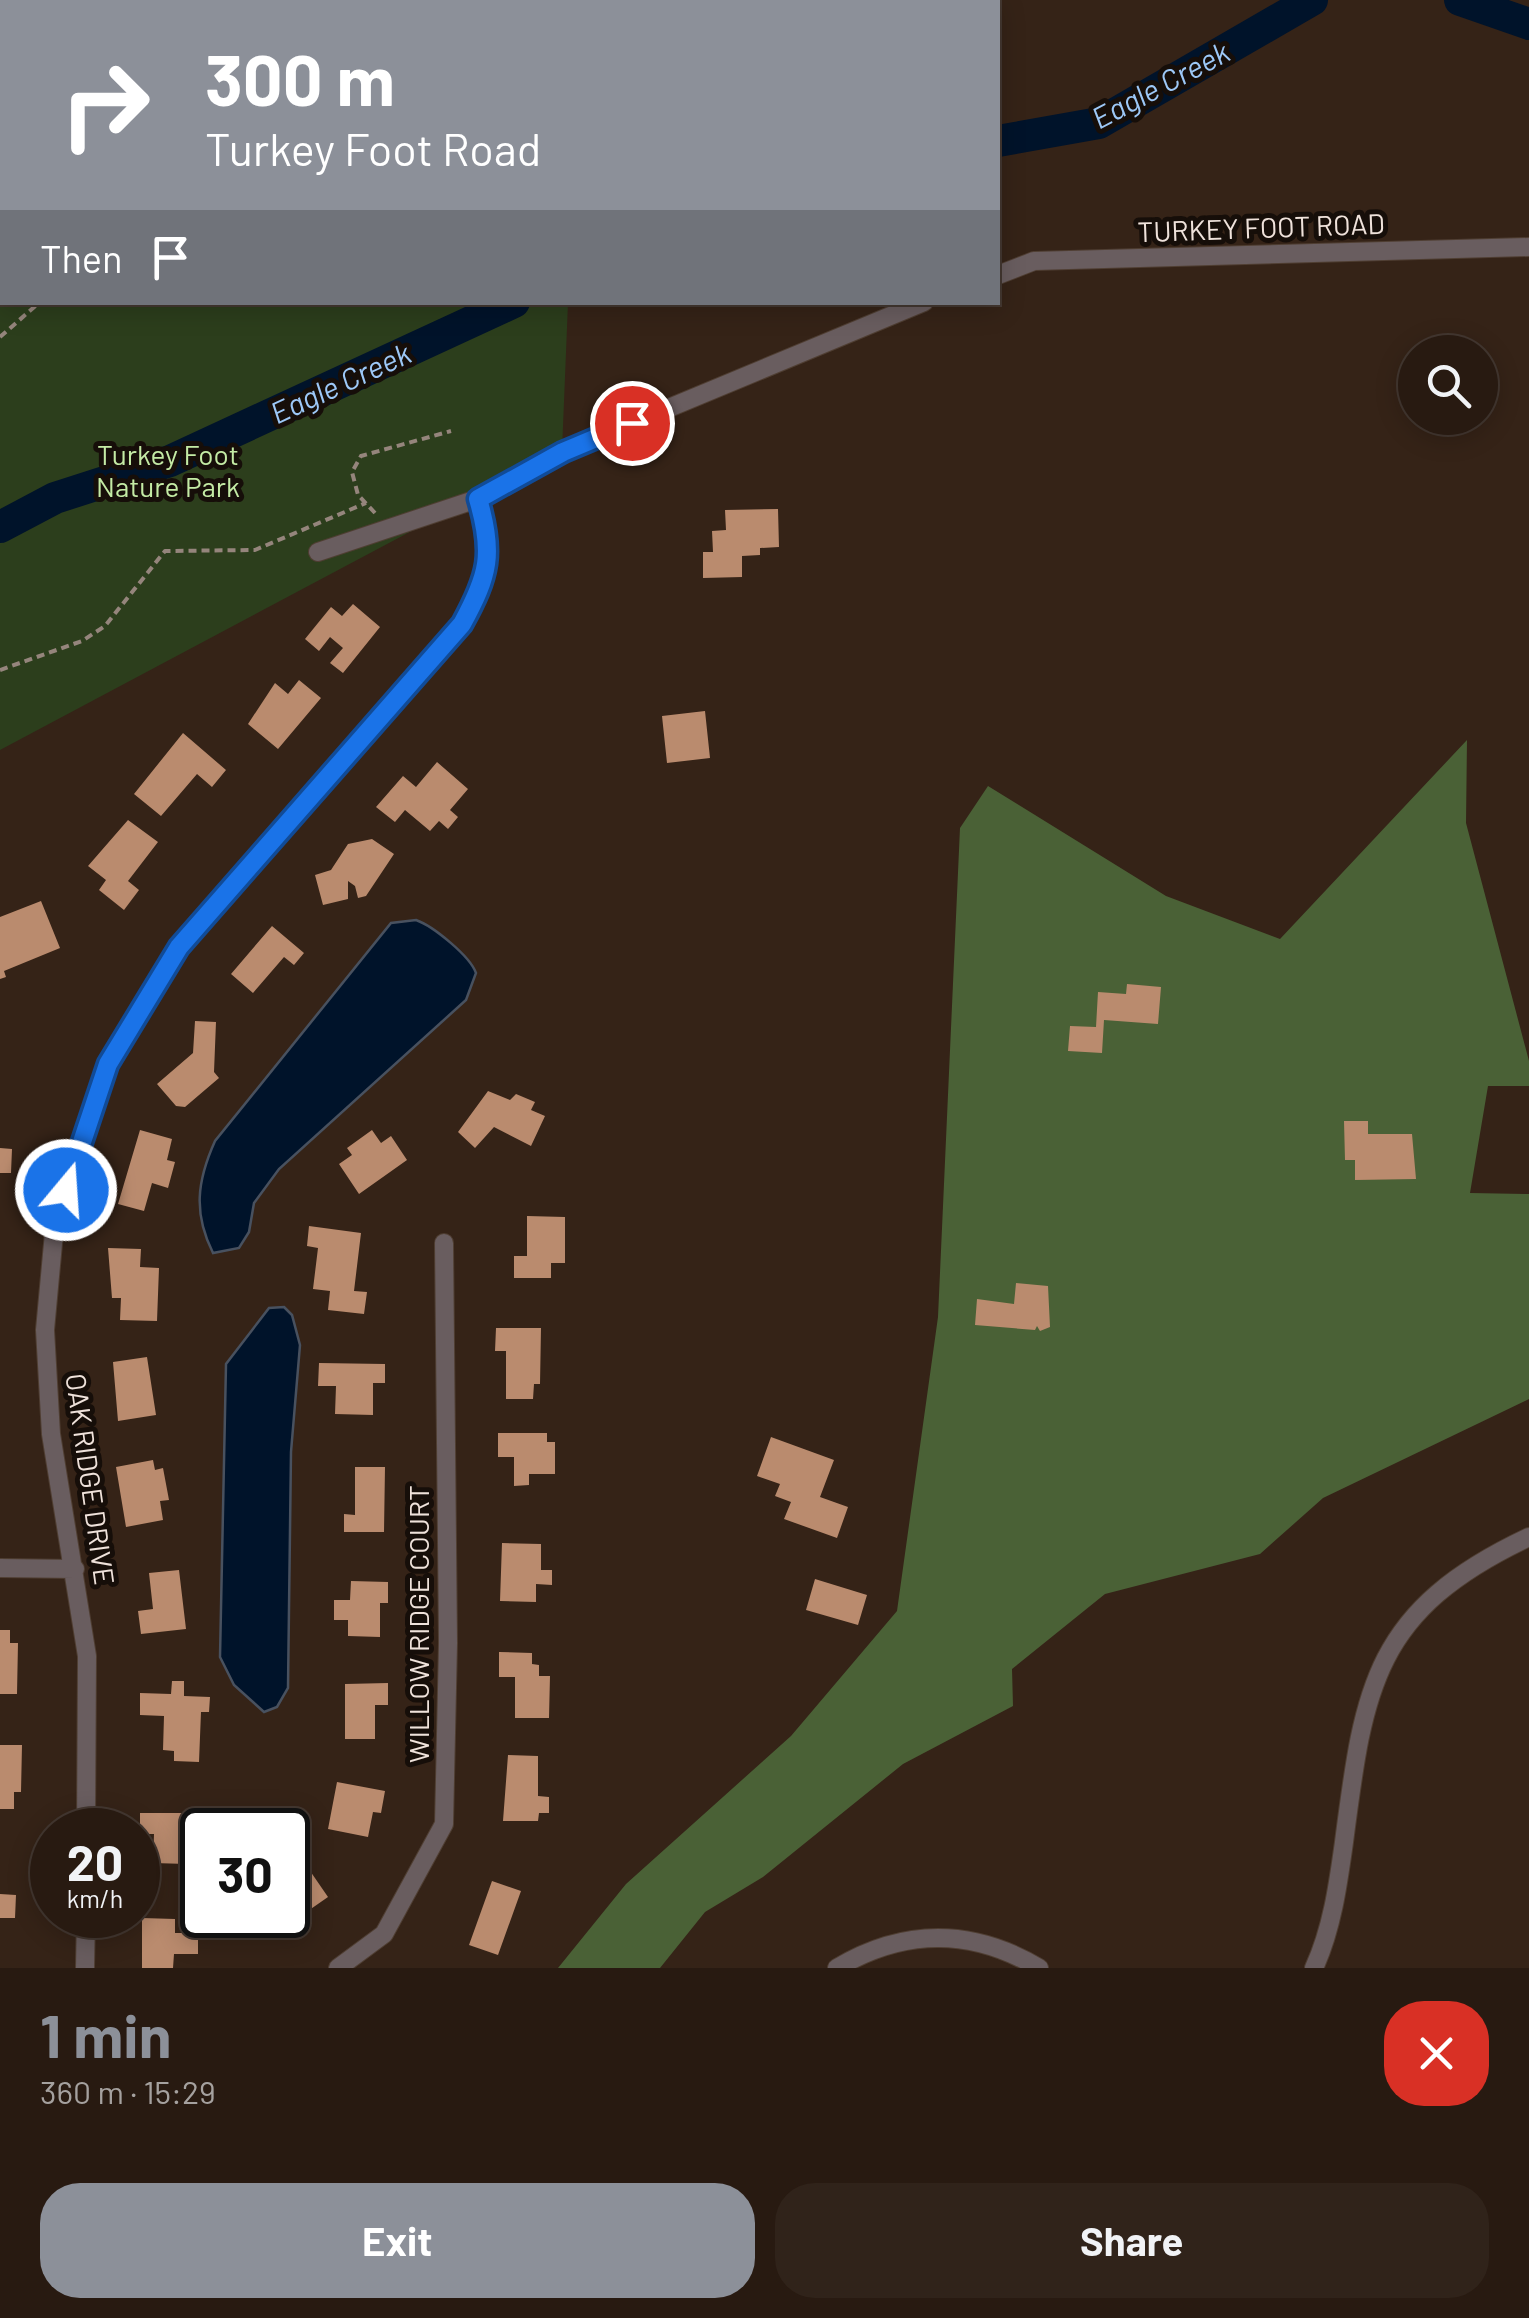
<!DOCTYPE html>
<html lang="en">
<head>
<meta charset="utf-8">
<style>
	body { margin:0; font-family:Barlow,sans-serif; background:#30231a; color:#f1f3f6; height:100vh; display:flex; flex-direction:column; font-size:38px; white-space:nowrap }
	* { box-sizing:border-box; margin:0 }
	p { font-size:32px; color:#a5a19f }
	.icon { flex:none; width:55px; height:55px; fill:none; stroke:currentColor; stroke-width:2; stroke-linecap:round; stroke-linejoin:round }
	.map { position:relative; height:1968px; overflow:hidden }
	.sheet { display:flex; flex-direction:column; background:#281a11; flex:1 }
	.sheet>* { flex:none }
	.hud { position:absolute; left:0px; top:0px; width:1000px; height:305px; box-shadow:0 5px 25px #0003,0 0 0 2px #443831; background:#8c9099; color:#fff; overflow:hidden }
	.buttons { position:absolute; left:1398px; top:335px; display:grid; gap:20px }
	.buttons a { display:grid; place-items:center; width:100px; height:100px; border-radius:50%; background:#281a11; box-shadow:0 5px 25px #0003,0 0 0 2px #443831; font-size:50px }
	.speed { position:absolute; left:30px; top:1808px; display:flex; gap:20px; font-size:50px; font-weight:700; text-align:center }
	.speed>* { display:grid; place-content:center; width:130px; height:130px; border-radius:50%; background:#281a11; box-shadow:0 5px 25px #0003,0 0 0 2px #443831; line-height:1 }
	.speed small { font-size:25px; font-weight:400 }
	.speed .limit { border:5px solid #111; border-radius:15px; background:#fff; color:#111 }
	.pin { position:absolute; display:grid; place-items:center; width:85px; height:85px; color:#fff; margin:-42px; border:5px solid #fff; border-radius:50%; box-shadow:0 2px 10px #0007 }
	.me { position:absolute; width:110px; margin:-55px; rotate:18deg; stroke-linejoin:round; filter:drop-shadow(0 0 8px #0008) }
	.turn { display:flex; align-items:center; gap:35px; height:210px; padding:0 40px; font-size:45px }
	.turn .icon { width:130px; height:130px; stroke-width:2.5 }
	.turn b { display:block; font-size:70px; line-height:85px }
	.then { display:flex; align-items:center; height:95px; padding:0 40px; background:#0003; gap:20px; font-size:38px }
	.round { display:grid; place-items:center; flex:none; width:105px; height:105px; border-radius:40px; background:#30231a }
	.overview { display:flex; align-items:center; justify-content:space-between; height:170px; padding:0 40px }
	h1 { font-size:60px; font-weight:700; line-height:75px; color:#8c9099 }
	.action { display:flex; gap:20px; margin-top:auto; padding:20px 40px }
	.action a { flex:1; height:115px; border-radius:40px; background:#8c9099; color:#fff; font-size:40px; font-weight:700; line-height:115px; text-align:center }
	.action a+a { background:#30231a; color:#f1f3f6 }
	.map>svg:first-child { display:block }
</style>
</head>
<body>
<div class="map">
<svg width="1529" height="1968" viewBox="0 0 1529 1968">
	<rect width="100%" height="100%" fill="#352317"/>
	<path fill="#2c3e1c" d="M0,0H579L2,2V302L568,303L562,451L0,750Z"/>
	<path fill="#4a6136" d="M1467,740L1466,823L1529,1061V1086H1488L1470,1193L1529,1194V1399L1323,1498L1260,1554L1105,1594L1012,1669L1013,1706L903,1764L763,1877L705,1912L660,1968H558L626,1884L791,1736L897,1611L938,1317L960,828L988,786L1166,896L1280,939Z"/>
	<path fill="#00132a" stroke="#48515f" stroke-width="2.5" d="M416,920C433,926 470,956 476,973L466,1000L279,1169L254,1203L249,1232L239,1248L213,1253C193,1213 197,1181 215,1141L391,923Z
		M284,1307L292,1315L300,1345L291,1452L288,1688L277,1707L264,1712L234,1685L220,1657L226,1364L269,1308Z"/>
	<g fill="none" stroke-linecap="round" stroke-linejoin="round">
		<path stroke="#00132a" stroke-width="32" d="M1460,0L1529,24
			M998,141L1099,123L1312,0
			M0,527L55,498L170,461L514,302"/>
	</g>
	<path fill="#ba8b6e" d="M778,509L779,547L760,548V555L742,556V577L703,578V552H713L712,531L726,530L725,510Z
		M353,604L380,627L343,673L330,663L343,648L330,637L319,651L305,639L331,607L342,616Z
		M299,680L321,698L278,749L248,724L275,683L288,694Z
		M705,711L710,758L667,763L662,716Z
		M183,733L226,770L212,787L197,774L161,816L134,794Z
		M437,762L468,789L450,810L458,817L448,829L439,821L430,831L405,810L395,822L376,807L403,776L416,787Z
		M128,820L158,842L128,881L139,890L124,910L99,890L106,880L88,866Z
		M372,839L394,854L366,896L358,898L355,886L348,881V899L323,905L315,875L331,870L348,844Z
		M41,901L60,948L4,971L6,977L0,979V917Z
		M272,926L304,953L294,965L284,957L253,993L231,974Z
		M1127,984L1161,987L1158,1024L1104,1020L1102,1053L1068,1051L1070,1026L1096,1027L1098,992L1126,994Z
		M195,1021L216,1022L214,1072L219,1078L185,1107L176,1106L157,1084L193,1053Z
		M488,1091L510,1100L516,1094L535,1102L531,1110L545,1116L531,1146L494,1127L475,1148L458,1132Z
		M1344,1121H1368V1134H1412L1416,1179L1355,1180V1160H1345Z
		M140,1130L172,1139L167,1160L175,1162L168,1188L152,1183L144,1211L118,1204Z
		M372,1130L381,1143L391,1136L407,1160L359,1194L339,1164L352,1155L347,1148Z
		M0,1148L12,1149L11,1173H0Z
		M527,1216L565,1217V1263H551V1278H514V1256H527Z
		M309,1226L361,1233L354,1291L367,1292L364,1314L328,1310L330,1291L313,1289L318,1248L307,1246Z
		M108,1248L141,1249L140,1267L159,1268L157,1321L120,1320L121,1298H112Z
		M1016,1283L1048,1286L1050,1327L1040,1331L1037,1326L1035,1330L975,1325L977,1299L1014,1304Z
		M496,1328H541L540,1384H534L533,1399H506V1351H495Z
		M147,1357L156,1415L118,1421L113,1362Z
		M319,1363L385,1364V1383H373V1415L335,1414L336,1386H318Z
		M498,1433H547V1442H555V1474H529V1485L514,1486V1457H498Z
		M771,1437L834,1460L820,1497L848,1507L837,1538L784,1519L791,1502L775,1496L780,1484L757,1476Z
		M153,1460L155,1470L163,1468L169,1500L160,1501L163,1520L126,1527L116,1467Z
		M355,1467H385L384,1532H344V1514L355,1515Z
		M502,1543L541,1544V1570H552V1585L536,1584V1602L500,1601Z
		M179,1570L186,1629L141,1634L138,1611L153,1609L149,1573Z
		M815,1579L867,1595L858,1625L806,1610Z
		M351,1581L388,1582V1603H380V1637L348,1636V1620H334V1600H350Z
		M0,1630H10V1643H18L17,1694H0Z
		M499,1652L532,1653V1664L539,1665V1676H550L549,1718H515V1677H499Z
		M172,1681H184V1696L210,1697L209,1712H201L199,1762L174,1761V1751L163,1750L164,1716L140,1715V1693L171,1694Z
		M388,1683V1705H375V1739H345V1684Z
		M0,1745H22L21,1792H14V1809H0Z
		M508,1755L538,1756V1796L549,1797V1813H539L538,1821H503Z
		M337,1782L385,1791L381,1813L373,1812L368,1837L328,1829Z
		M140,1813H188L187,1864L153,1863L154,1834H140Z
		M306,1865L328,1897L305,1913L312,1923L291,1938L275,1915H288V1878Z
		M492,1881L521,1891L498,1955L469,1945Z
		M0,1894L16,1895L15,1918H0Z
		M142,1918L175,1919V1933H198V1954H174L173,1968H142Z"/>
	<g fill="none" stroke-linecap="round" stroke-linejoin="round">
		<g stroke="#4f3e32" stroke-width="20">
			<path id="minor" d="M998,275L1034,261L1529,247
				M318,552L477,499L563,452L924,302
				M0,1568L75,1569
				M86,1830L87,1656L51,1434L45,1330L55,1222L108,1064L179,947L462,624C489,576 494,553 477,499
				M85,1968L86,1915
				M338,1968L384,1934L444,1824L448,1643L444,1243
				M837,1968C904,1928 972,1928 1039,1968
				M1314,1968C1332,1929 1338,1885 1344,1842C1364,1686 1374,1610 1529,1537"/>
		</g>
		<path stroke="#95857c" stroke-width="4" stroke-dasharray="8 5" stroke-linecap="butt" d="M488,0V2
			M67,2L73,0
			M0,53L2,51
			M0,337L40,302
			M375,513L358,495L352,472L361,456L451,431
			M0,670L82,641L105,626L165,551L255,550L366,503"/>
		<use href="#minor" stroke="#695d5f" stroke-width="18"/>
	</g>
	<g fill="none" stroke-linecap="round" stroke-linejoin="round">
		<g stroke="#114b97" stroke-width="25">
			<path id="route" d="M66,1190L108,1064L179,947L462,624C489,575 494,553 478,499L563,452L632,423"/>
		</g>
		<use href="#route" stroke="#1a73e8" stroke-width="18"/>
	</g>
	<g text-anchor="middle" dominant-baseline="central" stroke-width="10" stroke-linejoin="round" paint-order="stroke">
		<g font-size="28" fill="#efe2db" stroke="#160e09">
			<text transform="translate(1261 227) rotate(-2)">TURKEY FOOT ROAD</text>
			<text transform="translate(91 1479) rotate(82)">OAK RIDGE DRIVE</text>
			<text transform="translate(418 1624) rotate(-90)">WILLOW RIDGE COURT</text>
		</g>
		<g font-size="28" fill="#c4eba5" stroke="#160e09">
			<text x="168" y="454">Turkey Foot<tspan x="168" dy="32">Nature Park</tspan></text>
		</g>
		<g font-size="30" font-style="italic" fill="#9dc8f7" stroke="#160e09">
			<text transform="translate(1160 84) rotate(-28)">Eagle Creek</text>
			<text transform="translate(340 382) rotate(-25)">Eagle Creek</text>
		</g>
	</g>
</svg>
<div class="buttons">
<a><svg class="icon" aria-label="search" viewBox="0 0 24 24"><circle cx="10" cy="10" r="6"/><path d="M15 15l6 6"/></svg></a>
</div>
<div class="speed"><div>20<small>km/h</small></div><div class="limit">30</div></div>
<div class="pin" style="left:632px;top:423px;background:#d93025"><svg class="icon" aria-label="arrive" viewBox="0 0 24 24"><path d="M6 21V4h12l-3 4 3 4H6"/></svg></div>
<svg class="me" style="left:66px;top:1190px" viewBox="-20 -20 40 40"><circle r="17" fill="#1a73e8" stroke="#fff" stroke-width="3"/><path d="M0-11L8 9 0 5-8 9z" fill="#fff"/></svg>
<div class="hud">
<div class="turn"><svg class="icon" aria-label="right" viewBox="0 0 24 24"><path d="M7 20v-9h11M14 6l5 5-5 5"/></svg><div><b>300 m</b>Turkey Foot Road</div></div>
<div class="then">Then<svg class="icon" aria-label="arrive" viewBox="0 0 24 24"><path d="M6 21V4h12l-3 4 3 4H6"/></svg></div>
</div>
</div>
<section class="sheet">
<div class="overview"><div><h1>1 min</h1><p>360 m · 15:29</p></div><a class="round" style="background:#d93025;color:#fff"><svg class="icon" aria-label="close" viewBox="0 0 24 24"><path d="M6 6l12 12M18 6L6 18"/></svg></a></div>
<div class="action"><a>Exit</a><a>Share</a></div>
</section>
</body>
</html>
